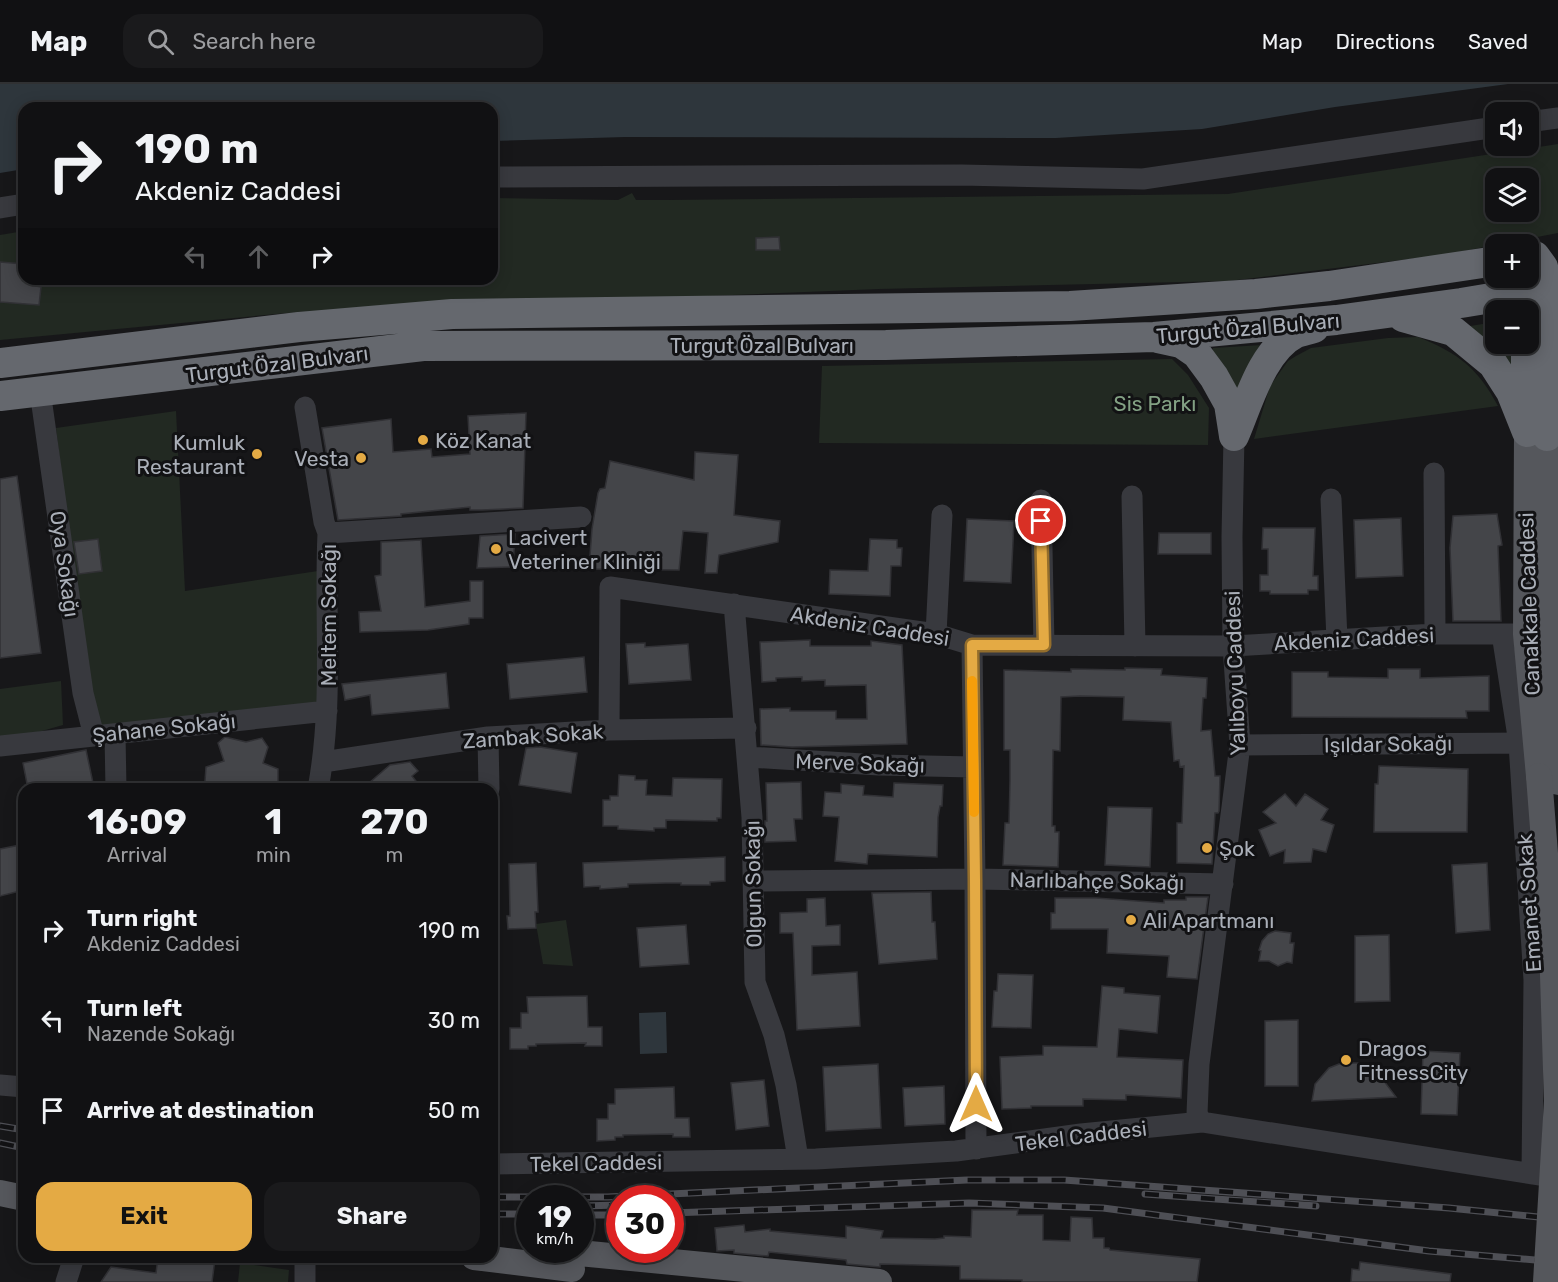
<!DOCTYPE html>
<html lang="en">
<head>
<meta charset="utf-8">
<style>
	body { margin:0; font-family:Rubik,sans-serif; background:#1a1a1c; color:#f1f3f6; height:100vh; display:flex; flex-direction:column; font-size:22px; white-space:nowrap }
	* { box-sizing:border-box; margin:0 }
	p { font-size:20px; color:#9c9da0 }
	.icon { flex:none; width:33px; height:33px; fill:none; stroke:currentColor; stroke-width:2; stroke-linecap:round; stroke-linejoin:round }
	.map { position:relative; flex:1; overflow:hidden }
	.sheet { position:absolute; left:18px; top:699px; width:480px; height:480px; display:flex; flex-direction:column; background:#111113; border-radius:18px; box-shadow:0 3px 15px #0003,0 0 0 2px #303133 }
	.sheet>* { flex:none }
	.guide { position:absolute; left:18px; top:18px; width:480px; height:183px; border-radius:18px; box-shadow:0 3px 15px #0003,0 0 0 2px #303133; background:#111113; color:#f1f3f6; overflow:hidden }
	.buttons { position:absolute; left:1485px; top:18px; display:grid; gap:12px }
	.buttons a { display:grid; place-items:center; width:54px; height:54px; border-radius:12px; background:#111113; box-shadow:0 3px 15px #0003,0 0 0 2px #303133; font-size:30px }
	.speed { position:absolute; left:516px; top:1101px; display:flex; gap:12px; font-size:30px; font-weight:700; text-align:center }
	.speed>* { display:grid; place-content:center; width:78px; height:78px; border-radius:50%; background:#111113; box-shadow:0 3px 15px #0003,0 0 0 2px #303133; line-height:1 }
	.speed small { font-size:15px; font-weight:400 }
	.speed .limit { border:9px solid #d22; background:#fff; color:#111 }
	.pin { position:absolute; display:grid; place-items:center; width:51px; height:51px; color:#fff; margin:-26px; border:3px solid #fff; border-radius:50%; box-shadow:0 2px 6px #0007 }
	.me { position:absolute; width:66px; margin:-33px; rotate:0deg; stroke-linejoin:round; filter:drop-shadow(0 0 4px #0008) }
	.turn { display:flex; align-items:center; gap:21px; height:126px; padding:0 18px; font-size:27px }
	.turn .icon { width:78px; height:78px; stroke-width:2.5 }
	.turn b { display:block; font-size:42px; line-height:51px }
	.lanes { display:flex; align-items:center; height:57px; padding:0 18px; background:#0003; justify-content:center; gap:30px; direction:ltr }
	.lanes .off { opacity:.35 }
	.eta { display:flex; justify-content:space-evenly; align-items:center; height:102px; text-align:center }
	.eta b { font-size:36px; font-weight:700; line-height:42px }
	.action { display:flex; gap:12px; margin-top:auto; padding:12px 18px }
	.action a { flex:1; height:69px; border-radius:18px; background:#e4aa44; color:#111; font-size:24px; font-weight:700; line-height:69px; text-align:center }
	.action a+a { background:#1a1a1c; color:#f1f3f6 }
	ul { padding:0; list-style:none }
	li { display:flex; align-items:center; gap:18px; height:90px; padding:0 18px }
	li div { flex:1 }
	li b { display:block; font-size:22px }
	li em { font-style:normal }
	header { display:flex; align-items:center; gap:36px; box-sizing:border-box; height:84px; padding:0 30px; background:#111113; border-bottom:2px solid #303133 }
	header strong { font-size:28px }
	nav { display:flex; gap:33px; margin-inline-start:auto; font-size:21px }
	.search { width:420px; height:54px; background:#1a1a1c; display:flex; align-items:center; gap:15px; box-sizing:border-box; padding:0 21px; border-radius:18px; color:#9c9da0; font-size:22px }
	.map>svg:first-child { display:block }
</style>
</head>
<body>
<header>
<strong>Map</strong>
<div class="search"><svg class="icon" aria-label="search" viewBox="0 0 24 24"><circle cx="10" cy="10" r="6"/><path d="M15 15l6 6"/></svg>Search here</div>
<nav><a>Map</a><a>Directions</a><a>Saved</a></nav>
</header>
<div class="map">
<svg width="1558" height="1198" viewBox="0 0 1558 1198">
	<rect width="100%" height="100%" fill="#171719"/>
	<path fill="#222922" fill-rule="evenodd" d="M1558,60V149L1443,171L1229,197L879,205L287,229L0,256V151L24,147V195H492V114L618,116L632,109L636,116H668L1228,110ZM1496,94H1528V128H1496Z
		M1495,238L1496,260H1512L1513,291L1464,243Z
		M1418,253C1458,269 1478,284 1498,322L1254,355L1270,302L1288,277L1296,272L1311,264L1388,254Z
		M1262,261L1241,313L1211,270L1213,264Z
		M1172,275L1188,291L1209,324L1208,361L819,359L822,282Z
		M176,327L185,507L318,487L323,624L100,643L86,593L56,344Z
		M61,597L63,641L0,659V605Z
		M566,836L573,882L543,880L536,840Z
		M240,1179L289,1186L288,1198H238Z"/>
	<path fill="#2e363c" d="M0,0H1508L1335,23L1202,45L1056,54L625,53L492,57V24H24V85L0,89Z
		M666,928L667,969L640,970L639,929Z"/>
	<path fill="#444549" stroke="#313135" stroke-width="1.5" d="M779,153L780,166H756V154Z
		M0,178L24,180V195H37L36,202L41,203L39,221L0,218Z
		M526,329L523,424L482,426H470V423L401,430V432L338,436L322,344L391,335L393,368L431,365L432,373L470,370L468,332Z
		M695,368L738,371L734,431L780,437L778,458L719,471L717,489H705L708,449L683,447L679,486L589,485L592,445L598,409L600,405L605,404L610,377L694,396Z
		M17,392L41,569L0,574V395Z
		M1497,430L1502,461L1498,462L1501,537H1453L1450,464L1453,432Z
		M1401,434L1403,492L1356,494L1354,436Z
		M967,435L1014,437L1011,499L964,497Z
		M1263,444H1315L1313,492H1318V506H1308V510H1270V507H1260V491H1268V465H1262Z
		M1159,449H1211V470H1158Z
		M515,450L513,483L477,484L480,452Z
		M98,455L102,487L79,490L74,458Z
		M870,455L897,456V464H902L901,482H891L890,512L829,510L830,486L868,487Z
		M421,456L425,523L470,517V497H483V534H469V540L428,546L360,548L359,528L381,527L375,492L381,491V458Z
		M810,556V562H871V557L902,561L907,660L792,663L761,661L760,625L790,624V627H836V635H867L866,601L825,602V596L802,597V593L776,594V597L762,598L760,558Z
		M645,559V563L688,560L691,596L629,600L626,560Z
		M584,573L587,608L510,615L507,580Z
		M1125,584L1162,585L1161,591L1207,594L1206,614H1203L1201,647L1211,646L1215,692H1220L1219,727L1218,729H1215L1212,780L1177,779V739H1182L1184,682L1180,683L1179,676L1174,677L1171,638L1123,636L1124,613L1080,612L1061,613L1060,667L1053,666L1052,742H1055V748H1059L1058,783L1003,781L1005,739H1009L1010,697V666H1004V586L1071,588V585L1125,586Z
		M1388,585H1420V594L1489,592V627H1466L1467,634L1292,633V588H1328V593L1388,594Z
		M446,589L449,624L372,631L370,611L345,616L342,600Z
		M225,653L246,658L262,654L268,663L263,679L278,685V700L274,705H209L205,697L206,683L224,677L218,659Z
		M540,663L577,669L571,709L519,701L526,664Z
		M86,666L93,699L66,705H28L23,679Z
		M410,678L418,687L412,692L422,705H362L390,681Z
		M1379,682L1468,685L1467,748H1374L1375,700H1378Z
		M619,691L635,692V696H647L646,711L672,712L673,694L722,695L721,734H717V737L666,736V744H654V747L618,745V742H603V716H610V712H618Z
		M801,698L802,735H794L796,757L765,758V737H767L766,699Z
		M894,699L943,701L942,722H940L938,733L937,773L868,770L867,780L835,777L839,733L823,732L825,708L841,709V700L864,702L863,711L893,713Z
		M1285,710L1296,722L1305,710L1328,725L1321,736L1334,741L1326,768L1313,765L1311,778L1284,779L1285,766L1270,772L1259,746L1276,739L1263,728Z
		M1108,723L1152,724L1150,783L1105,781Z
		M20,761L24,779V806L0,812V765Z
		M725,773V797L710,798V801H681V799H665L628,800V803L600,805V802L584,803L583,779Z
		M536,779L538,828H535L536,844L508,845L507,832H510L509,780Z
		M1487,779L1490,846L1456,849L1452,781Z
		M931,808L932,838H935L937,875L879,880L872,809Z
		M1186,813H1208L1197,895L1167,893L1169,872L1107,869L1108,845H1051V829H1055V814H1096L1164,819V816H1186Z
		M825,814L826,842L840,841V861L812,862V891L857,888L860,942L797,946L793,849H780V829L807,828V815Z
		M686,841L689,880L640,883L637,844Z
		M1275,847L1291,849L1290,859H1294L1292,879L1287,878L1278,882L1269,877H1259L1261,867L1259,866L1262,857L1268,850Z
		M1389,851L1390,917L1355,918V852Z
		M998,890L1033,891L1031,944L992,943L994,907H997Z
		M1102,902L1124,904V909L1160,912L1157,949L1119,945L1117,973L1183,976L1181,1014L1126,1011V1016L1083,1015V1022H1031V1024L1002,1025L1000,973L1043,971V962L1097,963Z
		M587,912L588,943H602V962H585L586,959L536,960V962H528V965H510V944H521V929H528L527,913Z
		M1298,936V1002H1265V937Z
		M1423,967L1460,969L1457,1031L1421,1030Z
		M1354,979H1360L1378,989L1396,1013L1312,1017L1315,1000L1329,984L1339,980Z
		M878,980L881,1044L826,1047L823,983Z
		M764,996L769,1042L736,1046L731,999Z
		M944,1002L945,1040L905,1042L903,1004Z
		M674,1003L675,1034H689L690,1053H673V1050L623,1051V1053H615V1056L597,1057V1035H608V1020H615V1005Z
		M972,1126H1018L1017,1131H1043V1156L1070,1157L1071,1133L1092,1134L1093,1154H1104V1164H1109L1110,1166L1200,1175L1197,1198H1022V1196L960,1195V1182L880,1180V1183L847,1180L846,1176L769,1168L768,1172L734,1169V1166L717,1167L715,1144L744,1141L745,1148L770,1145V1147L846,1154V1142L883,1147L881,1154L935,1155L944,1154V1152L971,1153Z
		M158,1173H200L215,1175L212,1198H101L111,1183L156,1189Z
		M1360,1178L1451,1190L1450,1198H1351L1352,1185L1359,1186Z"/>
	<g fill="none" stroke-linecap="round" stroke-linejoin="round">
		<path stroke="#38393e" stroke-width="21" d="M1528,38L1558,34
			M492,93L961,91L1143,95L1496,43
			M0,124L24,120
			M40,307L83,609L94,652
			M305,323L324,438L328,449C324,535 334,619 318,705
			M1434,389L1435,550
			M1132,412L1135,562
			M1331,415L1337,556
			M1041,416L1044,561
			M328,449L581,433
			M734,520L752,733L755,898L774,951L786,1001L798,1075
			M936,550L942,431
			M1502,550L1519,659L1534,896L1532,1090
			M972,561L975,795L976,1065
			M609,646L610,503L936,550L972,561L1233,562L1435,550H1526
			M115,650L116,705
			M488,653L489,705
			M1240,661L1532,659
			M0,662L327,627
			M748,673L879,681L973,683
			M323,678L488,653L609,646L746,644
			M755,797L975,795L1223,800
			M0,1001L24,1003
			M1202,1038L1197,1030L1199,980L1240,661L1233,562L1232,453L1234,352
			M492,1080L816,1075L956,1067L1081,1050L1202,1038L1558,1094
			M66,1198L74,1173
			M305,1198V1173"/>
		<path stroke="#55575c" stroke-width="26" d="M1527,348L1526,550L1539,692
			M1547,352L1546,544L1558,698
			M0,1109L24,1114
			M548,1166L879,1198
			M474,1173L572,1185"/>
		<path stroke="#65686e" stroke-width="30" d="M1535,172L1543,183L1548,204L1547,352
			M1403,233L1453,247L1493,280L1511,308L1527,348
			M1158,254L1181,259L1197,270L1214,293L1229,320L1234,352
			M1526,260V331
			M0,279L299,243L452,230L1070,222L1256,210L1329,202L1496,177
			M0,312L423,262L886,261L1154,253L1336,236L1461,219L1558,203
			M1234,352C1248,320 1262,266 1296,249C1301,247 1308,246 1314,244"/>
		<g stroke="#4e4f55" stroke-width="7">
			<path id="rail" d="M0,1042L24,1046
				M0,1059L24,1064
				M1145,1110L1316,1122
				M492,1113H608L967,1096H1064L1449,1124L1558,1135
				M581,1122L620,1121
				M670,1129L969,1119L1103,1124L1429,1167L1558,1178
				M492,1130H530
				M580,1131H620"/>
		</g>
		<use href="#rail" stroke="#121214" stroke-width="4.5" stroke-dasharray="14" stroke-linecap="butt"/>
		<path stroke="#55575c" stroke-width="26" d="M1539,692L1552,860L1557,1017L1546,1198"/>
	</g>
	<g fill="none" stroke-linecap="round" stroke-linejoin="round">
		<g stroke="#946e2c" stroke-width="15">
			<path id="route" d="M976,1020L975,795L972,561H1044L1041,437"/>
		</g>
		<use href="#route" stroke="#e4aa44" stroke-width="10"/>
		<path stroke="#f59e0b" stroke-width="10" d="M972,597L974,728"/>
	</g>
	<g fill="#e4aa44" stroke="#121214" stroke-width="2">
		<circle cx="423" cy="356" r="6"/>
		<circle cx="257" cy="370" r="6"/>
		<circle cx="361" cy="374" r="6"/>
		<circle cx="496" cy="465" r="6"/>
		<circle cx="1207" cy="764" r="6"/>
		<circle cx="1131" cy="836" r="6"/>
		<circle cx="1346" cy="976" r="6"/>
	</g>
	<g text-anchor="middle" dominant-baseline="central" stroke-width="6" stroke-linejoin="round" paint-order="stroke">
		<g font-size="21" fill="#aaafb8" stroke="#121214">
			<text transform="translate(1248 244) rotate(-5)">Turgut Özal Bulvarı</text>
			<text x="762" y="261">Turgut Özal Bulvarı</text>
			<text transform="translate(277 280) rotate(-7)">Turgut Özal Bulvarı</text>
			<text transform="translate(65 480) rotate(82)">Oya Sokağı</text>
			<text transform="translate(1529 520) rotate(-92)">Canakkale Caddesi</text>
			<text transform="translate(328 531) rotate(-90)">Meltem Sokağı</text>
			<text transform="translate(870 542) rotate(9)">Akdeniz Caddesi</text>
			<text transform="translate(1354 555) rotate(-3)">Akdeniz Caddesi</text>
			<text transform="translate(1235 589) rotate(-92)">Yalıboyu Caddesi</text>
			<text transform="translate(164 644) rotate(-6)">Şahane Sokağı</text>
			<text transform="translate(533 652) rotate(-4)">Zambak Sokak</text>
			<text transform="translate(1388 660) rotate(-1)">Işıldar Sokağı</text>
			<text transform="translate(860 679) rotate(2)">Merve Sokağı</text>
			<text transform="translate(1097 797) rotate(1)">Narlıbahçe Sokağı</text>
			<text transform="translate(753 800) rotate(-91)">Olgun Sokağı</text>
			<text transform="translate(1529 819) rotate(-94)">Emanet Sokak</text>
			<text transform="translate(1081 1052) rotate(-7)">Tekel Caddesi</text>
			<text transform="translate(596 1079) rotate(-1)">Tekel Caddesi</text>
		</g>
		<g font-size="21" fill="#83a184" stroke="#121214">
			<text x="1155" y="319">Sis Parkı</text>
		</g>
		<g font-size="21" fill="#aaafb8" stroke="#121214" text-anchor="start">
			<text x="435" y="356">Köz Kanat</text>
			<text x="245" y="358" text-anchor="end">Kumluk<tspan x="245" dy="24">Restaurant</tspan></text>
			<text x="349" y="374" text-anchor="end">Vesta</text>
			<text x="508" y="453">Lacivert<tspan x="508" dy="24">Veteriner Kliniği</tspan></text>
			<text x="1219" y="764">Şok</text>
			<text x="1143" y="836">Ali Apartmanı</text>
			<text x="1358" y="964">Dragos<tspan x="1358" dy="24">FitnessCity</tspan></text>
		</g>
	</g>
</svg>
<div class="buttons">
<a><svg class="icon" aria-label="sound" viewBox="0 0 24 24"><path d="M4 9h4l5-4v14l-5-4H4zM17 9q2 3 0 6"/></svg></a>
<a><svg class="icon" aria-label="layers" viewBox="0 0 24 24"><path d="M12 4l9 5-9 5-9-5zM3 14l9 5 9-5"/></svg></a>
<a>+</a>
<a>−</a>
</div>
<div class="speed"><div>19<small>km/h</small></div><div class="limit">30</div></div>
<div class="pin" style="left:1041px;top:437px;background:#d93025"><svg class="icon" aria-label="arrive" viewBox="0 0 24 24"><path d="M6 21V4h12l-3 4 3 4H6"/></svg></div>
<svg class="me" style="left:976px;top:1020px" viewBox="-20 -20 40 40"><path d="M0-17L14 15 0 8-14 15z" fill="#e4aa44" stroke="#fff" stroke-width="4"/></svg>
<div class="guide">
<div class="turn"><svg class="icon" aria-label="right" viewBox="0 0 24 24"><path d="M7 20v-9h11M14 6l5 5-5 5"/></svg><div><b>190 m</b>Akdeniz Caddesi</div></div>
<div class="lanes"><svg class="icon off" aria-label="left" viewBox="0 0 24 24"><path d="M17 20v-9H6M10 6l-5 5 5 5"/></svg><svg class="icon off" aria-label="ahead" viewBox="0 0 24 24"><path d="M12 20V5M6 11l6-6 6 6"/></svg><svg class="icon" aria-label="right" viewBox="0 0 24 24"><path d="M7 20v-9h11M14 6l5 5-5 5"/></svg></div>
</div>
<section class="sheet">
<div class="eta">
<div><b>16:09</b><p>Arrival</p></div>
<div><b>1</b><p>min</p></div>
<div><b>270</b><p>m</p></div>
</div>
<ul>
<li><svg class="icon" aria-label="right" viewBox="0 0 24 24"><path d="M7 20v-9h11M14 6l5 5-5 5"/></svg><div><b>Turn right</b><p>Akdeniz Caddesi</p></div><em>190 m</em></li>
<li><svg class="icon" aria-label="left" viewBox="0 0 24 24"><path d="M17 20v-9H6M10 6l-5 5 5 5"/></svg><div><b>Turn left</b><p>Nazende Sokağı</p></div><em>30 m</em></li>
<li><svg class="icon" aria-label="arrive" viewBox="0 0 24 24"><path d="M6 21V4h12l-3 4 3 4H6"/></svg><div><b>Arrive at destination</b></div><em>50 m</em></li>
</ul>
<div class="action"><a>Exit</a><a>Share</a></div>
</section>
</div>
</body>
</html>
